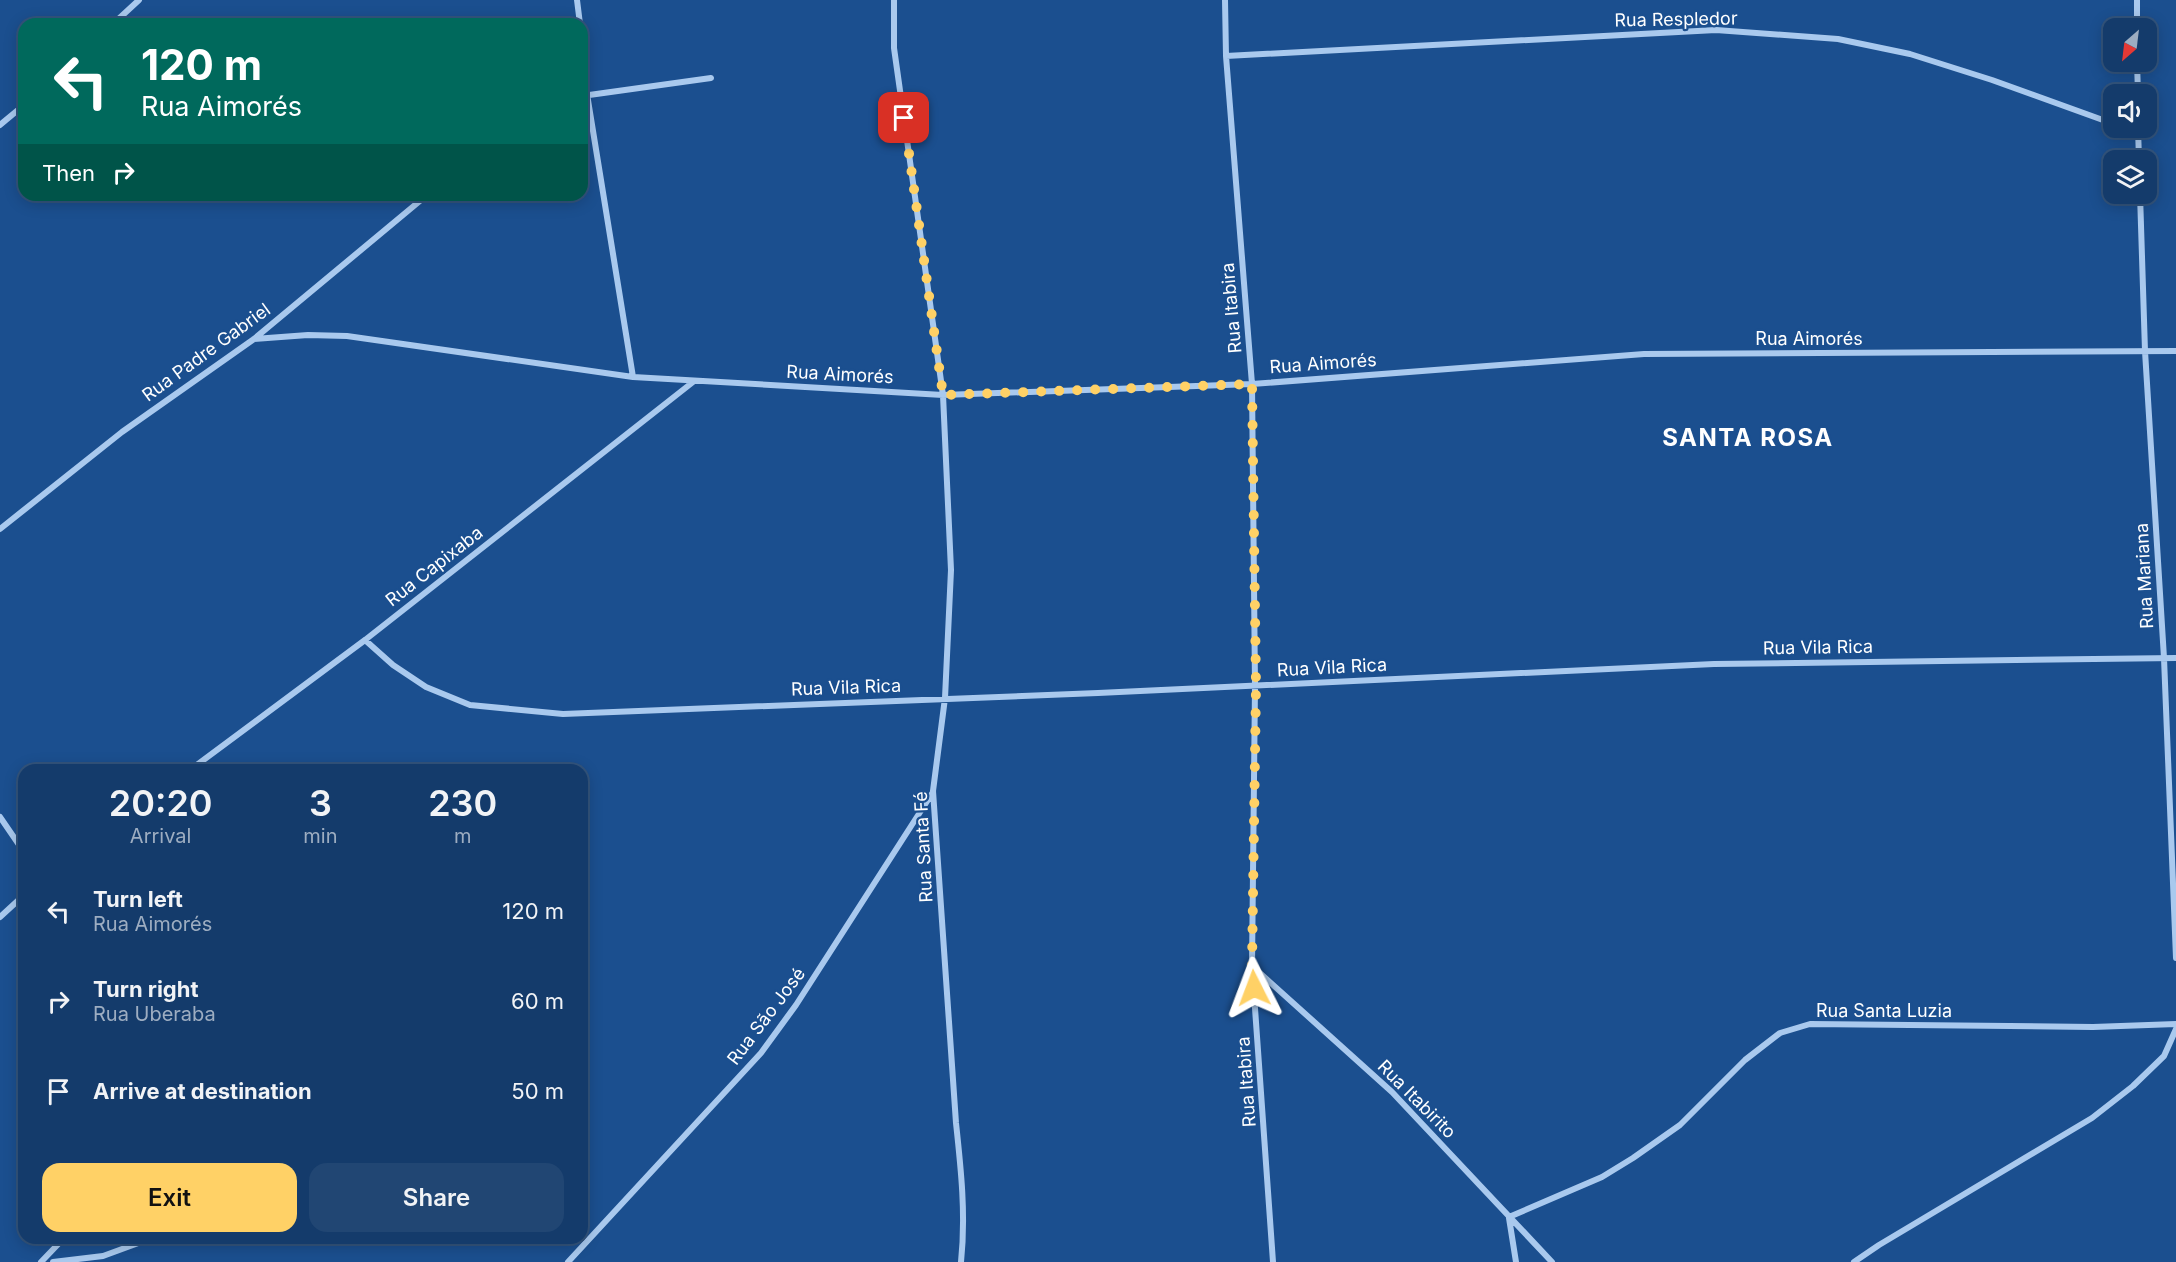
<!DOCTYPE html>
<html lang="en">
<head>
<meta charset="utf-8">
<style>
	body { margin:0; font-family:Inter,sans-serif; background:#214673; color:#f1f3f6; height:100vh; display:flex; flex-direction:column; font-size:22px; white-space:nowrap }
	* { box-sizing:border-box; margin:0 }
	p { font-size:20px; color:#9dadc1 }
	.icon { flex:none; width:33px; height:33px; fill:none; stroke:currentColor; stroke-width:2; stroke-linecap:round; stroke-linejoin:round }
	.map { position:relative; flex:1; overflow:hidden }
	.sheet { position:absolute; left:18px; top:764px; width:570px; height:480px; display:flex; flex-direction:column; background:#143b6b; border-radius:18px; box-shadow:0 3px 15px #0003,0 0 0 2px #33557e }
	.sheet>* { flex:none }
	.banner { position:absolute; left:18px; top:18px; width:570px; height:183px; border-radius:18px; box-shadow:0 3px 15px #0003,0 0 0 2px #33557e; background:#00695c; color:#fff; overflow:hidden }
	.needle { width:39px; rotate:208deg }
	.fabs { position:absolute; left:2103px; top:18px; display:grid; gap:12px }
	.fabs a { display:grid; place-items:center; width:54px; height:54px; border-radius:12px; background:#143b6b; box-shadow:0 3px 15px #0003,0 0 0 2px #33557e; font-size:30px }
	.pin { position:absolute; display:grid; place-items:center; width:51px; height:51px; color:#fff; margin:-26px; border-radius:12px; box-shadow:0 3px 9px #0006 }
	.me { position:absolute; width:66px; margin:-33px; rotate:357deg; stroke-linejoin:round; filter:drop-shadow(0 0 4px #0008) }
	.turn { display:flex; align-items:center; gap:21px; height:126px; padding:0 24px; font-size:27px }
	.turn .icon { width:78px; height:78px; stroke-width:2.5 }
	.turn b { display:block; font-size:42px; line-height:51px }
	.then { display:flex; align-items:center; height:57px; padding:0 24px; background:#0003; gap:12px; font-size:22px }
	.eta { display:flex; justify-content:space-evenly; align-items:center; height:102px; text-align:center }
	.eta b { font-size:36px; font-weight:600; line-height:42px }
	.primary-button { display:flex; gap:12px; margin-top:auto; padding:12px 24px }
	.primary-button a { flex:1; height:69px; border-radius:18px; background:#ffd166; color:#111; font-size:24px; font-weight:600; line-height:69px; text-align:center }
	.primary-button a+a { background:#214673; color:#f1f3f6 }
	ul { padding:0; list-style:none }
	li { display:flex; align-items:center; gap:18px; height:90px; padding:0 24px }
	li div { flex:1 }
	li b { display:block; font-size:22px }
	li em { font-style:normal }
	.map>svg:first-child { display:block }
</style>
</head>
<body>
<div class="map">
<svg width="2176" height="1262" viewBox="0 0 2176 1262">
	<rect width="100%" height="100%" fill="#1b4f8f"/>
	<g fill="none" stroke-linecap="round" stroke-linejoin="round">
		<path stroke="#a9c9ee" stroke-width="6" d="M577,0L580,24
			M894,0V48L943,395L951,570L945,698L933,791L956,1123C961,1169 966,1215 961,1262
			M1225,0L1226,56L1252,384L1255,686L1252,966L1273,1262
			M2137,0V28
			M113,24L139,0
			M582,46L587,94L633,377
			M1226,56L1716,30L1838,39L1910,54L1992,80L2114,124
			M2137,62L2138,94
			M582,96L711,78
			M0,125L24,105
			M2124,128L2138,133
			M2138,128L2139,160
			M2140,194L2145,351L2164,658L2176,958
			M254,339L308,335L347,336L633,377L943,395L1252,384L1644,354L2176,351
			M0,529L122,432L254,339L427,195
			M365,640L393,665L426,687L470,705L563,714L1098,693L1714,664L2176,658
			M190,770L365,640L693,382
			M0,817L24,852
			M0,917L24,895
			M1252,966L1392,1092L1552,1262
			M1509,1217L1602,1177L1633,1158L1680,1125L1745,1060L1780,1033L1810,1024L2093,1027L2176,1024
			M1509,1218L1516,1262
			M41,1262L64,1238
			M53,1262L103,1256L152,1238
			M568,1262L761,1053L796,1005L933,792
			M1854,1262L1879,1245L2092,1118L2133,1086L2164,1056L2176,1029"/>
	</g>
	<g fill="none" stroke-linecap="round" stroke-linejoin="round">
		<path stroke="#ffd166" stroke-width="10" stroke-dasharray="0 18" d="M904,118L943,395L1252,384L1256,686L1252,966L1254,988"/>
	</g>
	<g text-anchor="middle" dominant-baseline="central" stroke-width="4.5" stroke-linejoin="round" paint-order="stroke">
		<g font-size="18" fill="#fff" stroke="#1b4f8f">
			<text transform="translate(1676 19) rotate(-1)">Rua Respledor</text>
			<text transform="translate(1231 308) rotate(-95)">Rua Itabira</text>
			<text x="1809" y="338">Rua Aimorés</text>
			<text transform="translate(206 352) rotate(-36)">Rua Padre Gabriel</text>
			<text transform="translate(1323 363) rotate(-4)">Rua Aimorés</text>
			<text transform="translate(840 374) rotate(3)">Rua Aimorés</text>
			<text transform="translate(434 566) rotate(-38)">Rua Capixaba</text>
			<text transform="translate(2144 576) rotate(-93)">Rua Mariana</text>
			<text transform="translate(1818 647) rotate(-1)">Rua Vila Rica</text>
			<text transform="translate(1332 667) rotate(-3)">Rua Vila Rica</text>
			<text transform="translate(846 687) rotate(-2)">Rua Vila Rica</text>
			<text transform="translate(923 847) rotate(-93)">Rua Santa Fé</text>
			<text x="1884" y="1010">Rua Santa Luzia</text>
			<text transform="translate(766 1016) rotate(-53)">Rua São José</text>
			<text transform="translate(1246 1082) rotate(-94)">Rua Itabira</text>
			<text transform="translate(1417 1099) rotate(45)">Rua Itabirito</text>
		</g>
		<g font-size="24" font-weight="bold" letter-spacing="1.5" fill="#fff" stroke="#1b4f8f">
			<text x="1748" y="437">SANTA ROSA</text>
		</g>
	</g>
</svg>
<div class="fabs">
<a><svg class="needle" viewBox="-14 -14 28 28"><path d="M0-13l5 13h-10z" fill="#e53935"/><path d="M0 13l5-13h-10z" fill="#9dadc1"/></svg></a>
<a><svg class="icon" aria-label="sound" viewBox="0 0 24 24"><path d="M4 9h4l5-4v14l-5-4H4zM17 9q2 3 0 6"/></svg></a>
<a><svg class="icon" aria-label="layers" viewBox="0 0 24 24"><path d="M12 4l9 5-9 5-9-5zM3 14l9 5 9-5"/></svg></a>
</div>
<div class="pin" style="left:904px;top:118px;background:#d93025"><svg class="icon" aria-label="arrive" viewBox="0 0 24 24"><path d="M6 21V4h12l-3 4 3 4H6"/></svg></div>
<svg class="me" style="left:1254px;top:988px" viewBox="-20 -20 40 40"><path d="M0-17L14 15 0 8-14 15z" fill="#ffd166" stroke="#fff" stroke-width="4"/></svg>
<div class="banner">
<div class="turn"><svg class="icon" aria-label="left" viewBox="0 0 24 24"><path d="M17 20v-9H6M10 6l-5 5 5 5"/></svg><div><b>120 m</b>Rua Aimorés</div></div>
<div class="then">Then<svg class="icon" aria-label="right" viewBox="0 0 24 24"><path d="M7 20v-9h11M14 6l5 5-5 5"/></svg></div>
</div>
<section class="sheet">
<div class="eta">
<div><b>20:20</b><p>Arrival</p></div>
<div><b>3</b><p>min</p></div>
<div><b>230</b><p>m</p></div>
</div>
<ul>
<li><svg class="icon" aria-label="left" viewBox="0 0 24 24"><path d="M17 20v-9H6M10 6l-5 5 5 5"/></svg><div><b>Turn left</b><p>Rua Aimorés</p></div><em>120 m</em></li>
<li><svg class="icon" aria-label="right" viewBox="0 0 24 24"><path d="M7 20v-9h11M14 6l5 5-5 5"/></svg><div><b>Turn right</b><p>Rua Uberaba</p></div><em>60 m</em></li>
<li><svg class="icon" aria-label="arrive" viewBox="0 0 24 24"><path d="M6 21V4h12l-3 4 3 4H6"/></svg><div><b>Arrive at destination</b></div><em>50 m</em></li>
</ul>
<div class="primary-button"><a>Exit</a><a>Share</a></div>
</section>
</div>
</body>
</html>
